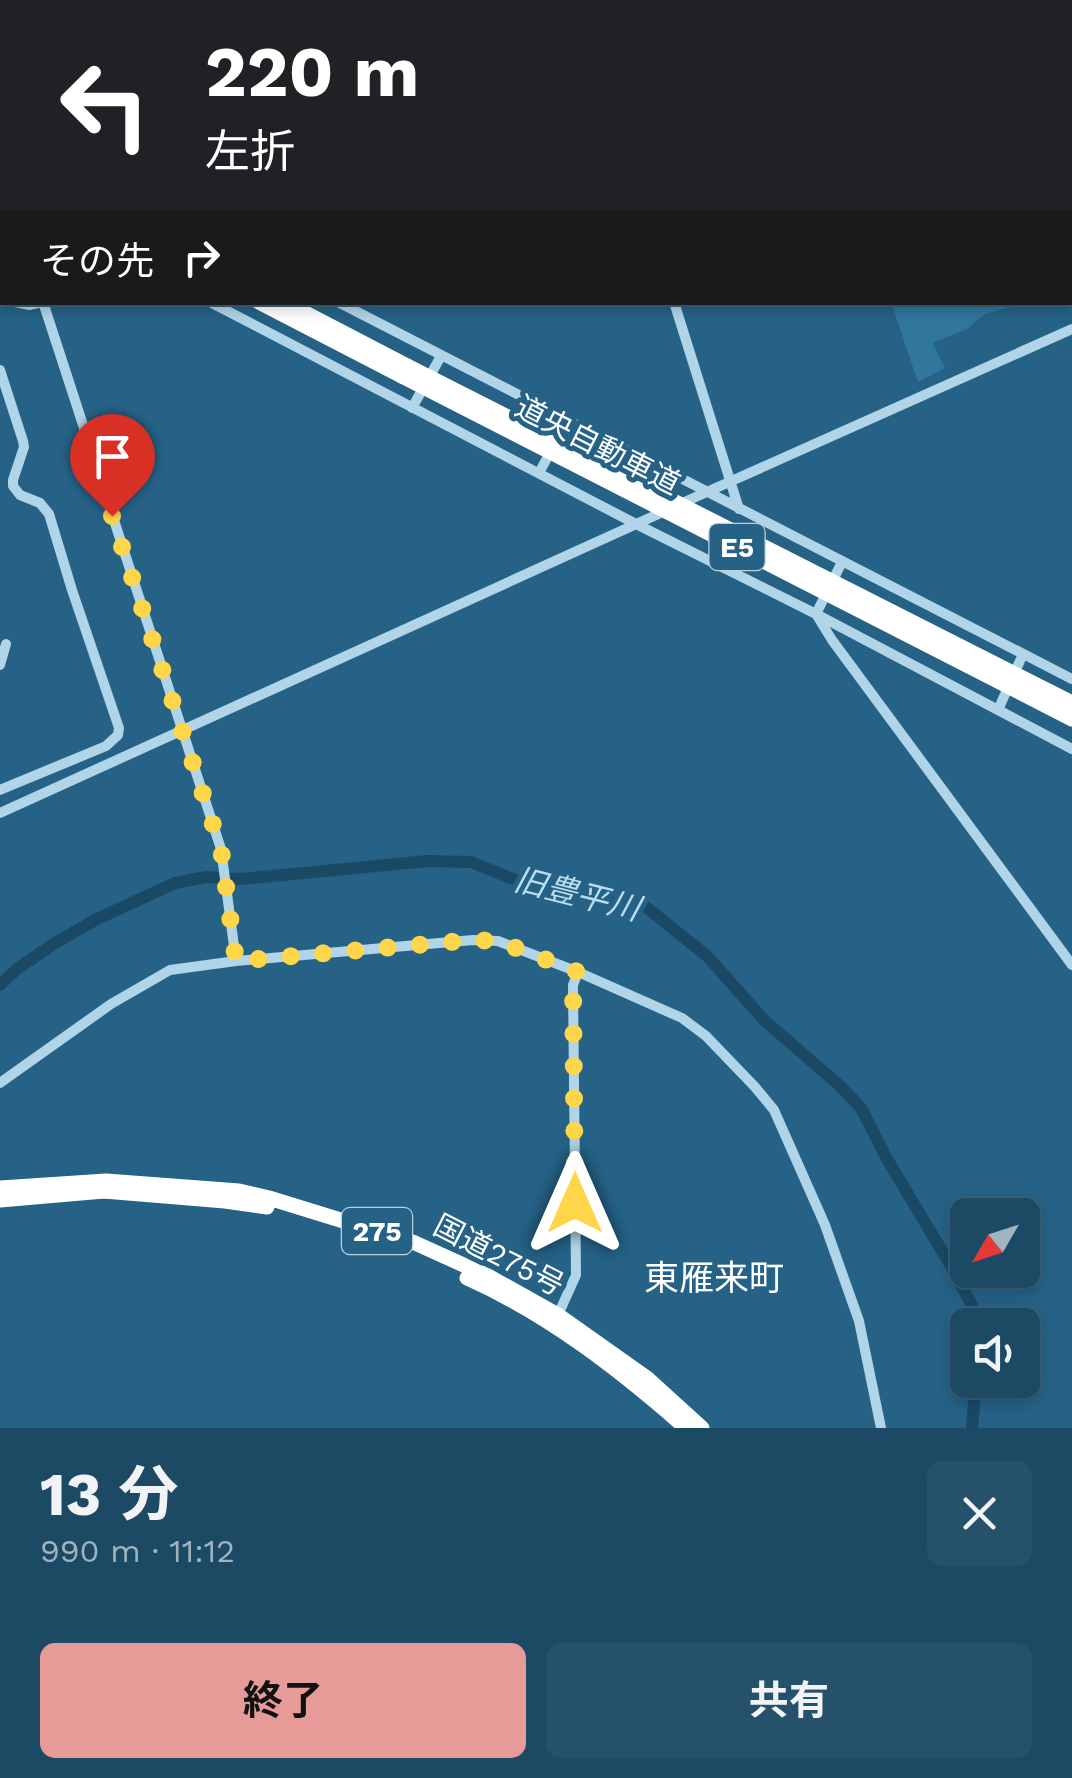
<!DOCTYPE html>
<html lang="ja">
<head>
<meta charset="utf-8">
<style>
	body { margin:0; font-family:"Work Sans","Noto Sans JP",sans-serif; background:#25516a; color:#f1f3f6; height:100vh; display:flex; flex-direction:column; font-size:38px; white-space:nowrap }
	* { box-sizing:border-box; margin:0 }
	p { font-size:32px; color:#a0b3bf }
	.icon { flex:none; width:55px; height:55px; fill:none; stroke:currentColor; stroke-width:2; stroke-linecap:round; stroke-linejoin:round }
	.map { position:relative; height:1428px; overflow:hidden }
	.details { display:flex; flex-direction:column; background:#1c4a64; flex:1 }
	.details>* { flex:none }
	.top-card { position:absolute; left:0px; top:0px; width:1072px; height:305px; box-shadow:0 5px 15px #0003,0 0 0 2px #3a6278; background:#202124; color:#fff; overflow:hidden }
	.needle { width:65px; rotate:231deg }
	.tools { position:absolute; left:950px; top:1198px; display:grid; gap:20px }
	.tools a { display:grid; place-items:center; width:90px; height:90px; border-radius:15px; background:#1c4a64; box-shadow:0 5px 15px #0003,0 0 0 2px #3a6278; font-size:50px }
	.pin { position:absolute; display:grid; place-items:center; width:85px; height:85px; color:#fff; margin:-102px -42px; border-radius:50% 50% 50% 0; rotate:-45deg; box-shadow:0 0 10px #0007 }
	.pin .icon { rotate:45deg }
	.me { position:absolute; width:110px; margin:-55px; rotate:0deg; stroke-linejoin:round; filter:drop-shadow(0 0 8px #0008) }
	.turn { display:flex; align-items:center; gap:35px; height:210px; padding:0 40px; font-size:45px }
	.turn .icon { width:130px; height:130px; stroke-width:2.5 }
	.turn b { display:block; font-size:70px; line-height:85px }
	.then { display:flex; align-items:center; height:95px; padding:0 40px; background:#0003; gap:20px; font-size:38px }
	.round { display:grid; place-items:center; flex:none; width:105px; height:105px; border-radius:15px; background:#25516a }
	.headline { display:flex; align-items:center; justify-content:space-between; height:170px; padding:0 40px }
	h1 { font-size:60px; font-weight:700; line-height:75px }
	.button { display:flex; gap:20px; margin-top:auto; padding:20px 40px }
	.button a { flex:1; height:115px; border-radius:15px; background:#e69b98; color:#111; font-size:40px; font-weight:700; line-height:115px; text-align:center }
	.button a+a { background:#25516a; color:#f1f3f6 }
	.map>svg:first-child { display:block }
</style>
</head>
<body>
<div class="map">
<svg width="1072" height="1428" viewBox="0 0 1072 1428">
	<rect width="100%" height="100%" fill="#256286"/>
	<path fill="#30769d" d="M891,303V302L1024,303L985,314L967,329L933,343L945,368L918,382Z"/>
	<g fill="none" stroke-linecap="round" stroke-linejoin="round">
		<path stroke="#1a4966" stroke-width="12" d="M0,985L17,969L55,943L97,919L175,883L206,877L240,879L428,861L471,862L543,891L564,895L611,897L646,907L707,956L765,1021L839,1085L861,1108L887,1159L948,1261L973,1307L977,1325
			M972,1428L976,1380"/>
		<path stroke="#b0d4e8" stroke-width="10" d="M576,0L577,2
			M1070,73L1072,72
			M1070,118L1072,117
			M0,123L2,125
			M0,175L2,183
			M0,190L2,192
			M0,217H2
			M0,267L2,282
			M15,302L30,305L43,302L221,849L236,961
			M210,302L636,524L816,614L1072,749
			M338,302L1072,679
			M674,302L739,509
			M0,370L23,441L24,447L13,480V486L20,495L40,503L49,514L72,590L119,728L118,735L106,746L0,790
			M412,408L441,356
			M539,473L567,421
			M680,504L1072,329
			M842,562L816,614L832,640L1072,965
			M0,665L6,644
			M998,710L1023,654
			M0,813L665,511
			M0,1083L111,1004L170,970L236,961L473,940L498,941L578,972L682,1018L706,1036L755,1087L774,1110L825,1225L859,1321L881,1428
			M558,1315L576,1275L573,985L578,972"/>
		<path stroke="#fff" stroke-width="15" d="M0,150L2,152
			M0,165L2,167
			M259,302L402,376
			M284,302L407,366
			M0,1188L106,1181L239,1191L269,1198L415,1243L488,1276L558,1315L647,1378L702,1428
			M0,1200L104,1191L225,1201L267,1207
			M467,1278C548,1314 620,1370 686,1428"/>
		<path stroke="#fff" stroke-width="15" d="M407,366L1072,703
			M402,376L1072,719"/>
	</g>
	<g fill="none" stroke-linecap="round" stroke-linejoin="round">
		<path stroke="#ffd54a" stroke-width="18" stroke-dasharray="0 32.4" d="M112,516L221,849L236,961L473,940L498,941L578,972L573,984L575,1203"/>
	</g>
	<g text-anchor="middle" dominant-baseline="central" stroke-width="10" stroke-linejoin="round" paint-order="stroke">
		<g fill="#256286" stroke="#bed0db" stroke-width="2.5">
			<rect x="709.5" y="524" width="55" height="46" rx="8"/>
			<rect x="342" y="1208" width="70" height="46" rx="8"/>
		</g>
		<g font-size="28" font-weight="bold" fill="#fff">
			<text x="737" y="547">E5</text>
			<text x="377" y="1231">275</text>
		</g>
		<g font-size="30" fill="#fff" stroke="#256286">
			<text transform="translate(598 445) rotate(27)">道央自動車道</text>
			<text transform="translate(499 1255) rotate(27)">国道275号</text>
		</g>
		<g font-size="32" font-style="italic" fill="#bbddf0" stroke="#256286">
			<text transform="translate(577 894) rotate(14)">旧豊平川</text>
		</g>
		<g font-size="35" fill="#fff" stroke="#256286">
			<text x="714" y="1278">東雁来町</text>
		</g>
	</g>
</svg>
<div class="tools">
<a><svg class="needle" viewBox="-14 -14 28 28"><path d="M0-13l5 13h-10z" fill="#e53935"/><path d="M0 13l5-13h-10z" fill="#a0b3bf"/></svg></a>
<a><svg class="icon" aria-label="sound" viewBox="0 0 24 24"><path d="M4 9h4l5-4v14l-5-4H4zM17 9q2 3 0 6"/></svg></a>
</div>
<div class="pin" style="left:112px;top:516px;background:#d93025"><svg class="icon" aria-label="arrive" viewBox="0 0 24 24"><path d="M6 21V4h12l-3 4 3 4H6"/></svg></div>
<svg class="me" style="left:575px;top:1203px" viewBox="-20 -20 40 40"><path d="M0-17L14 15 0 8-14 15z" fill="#ffd54a" stroke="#fff" stroke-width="4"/></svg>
<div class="top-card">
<div class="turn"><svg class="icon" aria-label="left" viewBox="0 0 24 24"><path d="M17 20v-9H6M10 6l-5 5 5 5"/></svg><div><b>220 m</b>左折</div></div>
<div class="then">その先<svg class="icon" aria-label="right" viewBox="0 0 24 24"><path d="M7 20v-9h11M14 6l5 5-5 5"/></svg></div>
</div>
</div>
<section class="details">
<div class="headline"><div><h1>13 分</h1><p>990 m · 11:12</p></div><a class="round"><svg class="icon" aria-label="close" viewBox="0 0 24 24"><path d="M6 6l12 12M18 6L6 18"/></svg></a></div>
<div class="button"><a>終了</a><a>共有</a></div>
</section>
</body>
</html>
